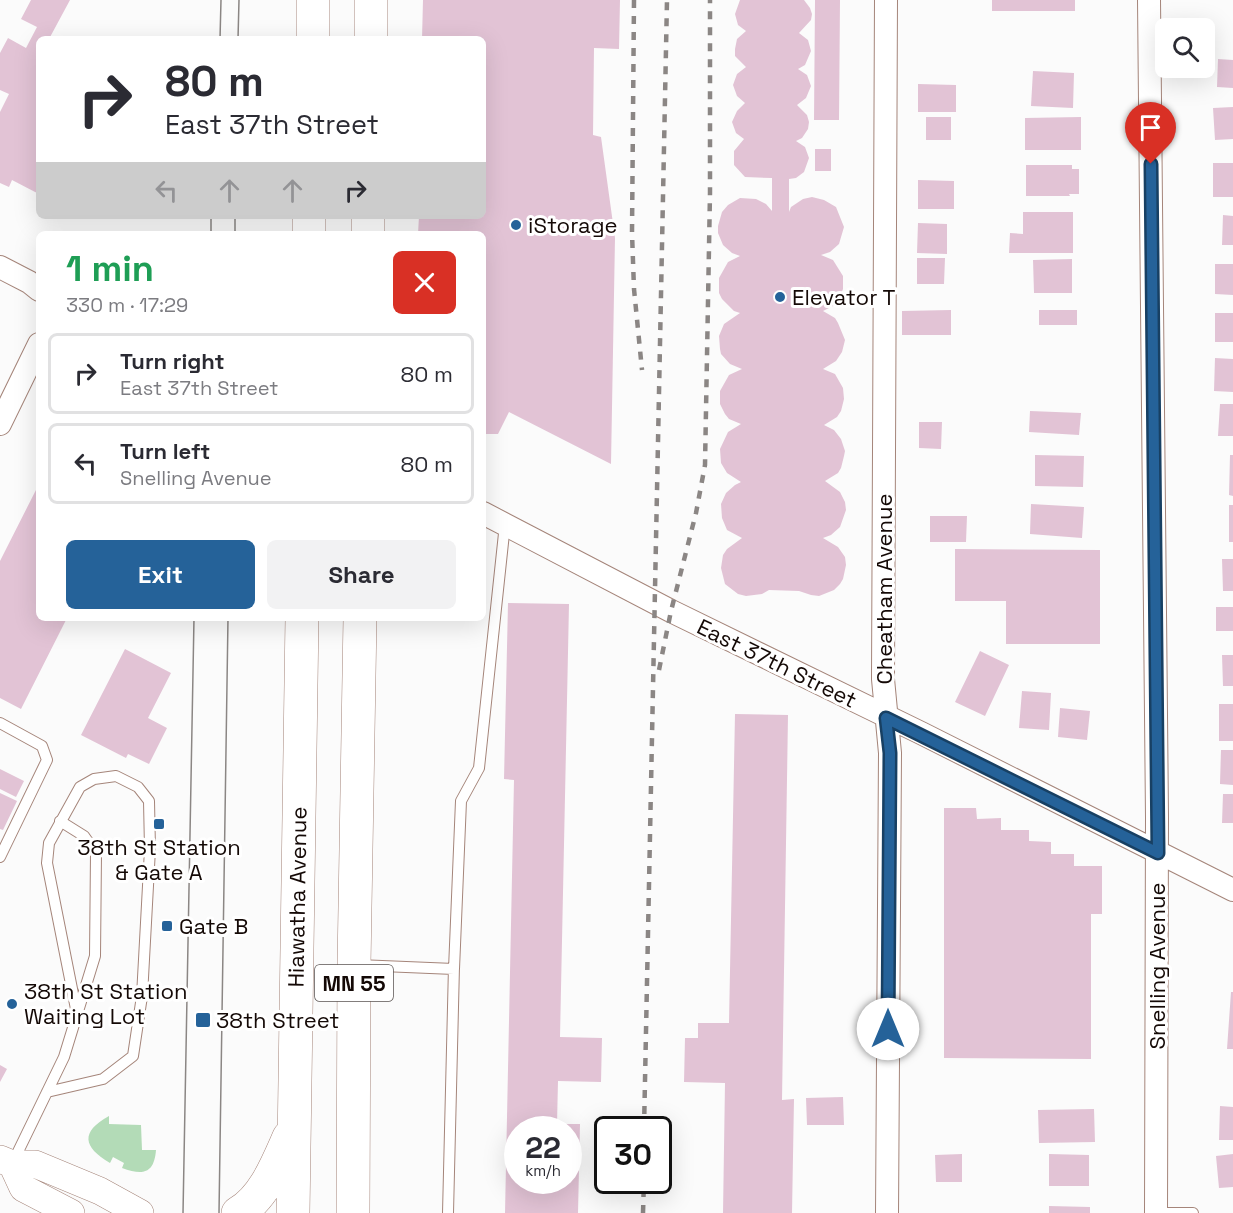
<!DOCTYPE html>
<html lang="en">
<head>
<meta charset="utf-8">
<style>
	body { margin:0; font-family:"Space Grotesk",sans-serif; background:#f2f2f3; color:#2b2b33; height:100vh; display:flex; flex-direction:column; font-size:22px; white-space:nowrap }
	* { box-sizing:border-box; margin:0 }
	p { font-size:20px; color:#7c7c81 }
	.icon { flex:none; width:33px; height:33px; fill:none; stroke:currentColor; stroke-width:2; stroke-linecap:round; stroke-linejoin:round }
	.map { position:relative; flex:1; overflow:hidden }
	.side { position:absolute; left:36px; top:231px; width:450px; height:390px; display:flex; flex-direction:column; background:#fff; border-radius:9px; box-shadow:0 6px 24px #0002 }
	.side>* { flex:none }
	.guide { position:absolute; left:36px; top:36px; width:450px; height:183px; border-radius:9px; box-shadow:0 6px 24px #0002; background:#fff; color:#2b2b33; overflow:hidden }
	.fabs { position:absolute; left:1155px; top:18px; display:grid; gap:12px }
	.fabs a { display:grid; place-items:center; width:60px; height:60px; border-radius:9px; background:#fff; box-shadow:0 6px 24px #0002; font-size:30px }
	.speed { position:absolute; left:504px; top:1116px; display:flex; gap:12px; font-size:30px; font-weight:700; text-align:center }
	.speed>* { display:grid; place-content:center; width:78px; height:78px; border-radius:50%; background:#fff; box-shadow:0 6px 24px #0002; line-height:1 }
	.speed small { font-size:15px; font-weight:400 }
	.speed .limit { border:3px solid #111; border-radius:9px; background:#fff; color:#111 }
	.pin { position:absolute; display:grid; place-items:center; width:51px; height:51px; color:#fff; margin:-62px -26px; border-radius:50% 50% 50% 0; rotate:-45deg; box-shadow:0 0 6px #0007 }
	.pin .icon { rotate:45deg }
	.me { position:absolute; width:66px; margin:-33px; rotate:0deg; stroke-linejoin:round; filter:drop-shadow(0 0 4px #0008) }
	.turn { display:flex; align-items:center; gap:21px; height:126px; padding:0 30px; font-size:27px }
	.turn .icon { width:78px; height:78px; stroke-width:2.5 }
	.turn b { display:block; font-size:42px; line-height:51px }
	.lanes { display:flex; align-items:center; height:57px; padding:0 30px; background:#0003; justify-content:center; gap:30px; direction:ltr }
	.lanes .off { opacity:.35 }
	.round { display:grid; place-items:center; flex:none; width:63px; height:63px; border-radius:9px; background:#f2f2f3 }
	.summary { display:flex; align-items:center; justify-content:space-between; height:102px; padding:0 30px }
	h1 { font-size:36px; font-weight:600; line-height:45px; color:#1e9e55 }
	.cta { display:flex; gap:12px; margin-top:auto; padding:12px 30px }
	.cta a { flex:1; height:69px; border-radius:9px; background:#256299; color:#fff; font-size:24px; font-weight:600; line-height:69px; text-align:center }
	.cta a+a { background:#f2f2f3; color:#2b2b33 }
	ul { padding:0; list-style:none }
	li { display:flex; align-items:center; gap:18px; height:81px; margin:0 12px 9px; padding:0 18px; border:3px solid #e1e1e2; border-radius:9px }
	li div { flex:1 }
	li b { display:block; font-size:22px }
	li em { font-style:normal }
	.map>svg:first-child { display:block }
</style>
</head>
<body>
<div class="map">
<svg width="1233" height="1213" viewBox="0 0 1233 1213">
	<rect width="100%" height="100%" fill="#fbfbfb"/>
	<path fill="#b3dbb7" d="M109,1116V1124L141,1125L142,1150H156C154,1175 142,1175 122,1168L124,1163L113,1157L110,1163C83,1147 80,1132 109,1116Z"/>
	<path fill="#e2c3d5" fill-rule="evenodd" d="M31,0H70L49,39H39V140L37,144L39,146V189L37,193L12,180L9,187L0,183V112L9,94L0,90V53L8,38L26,48L37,27L21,19Z
		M423,0H620L619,49L594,48L593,135L601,137L615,238L611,464L509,412L498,434H483V234H418L419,216H483V39H422Z
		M740,0H804L810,8L812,14L811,20L799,33L808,40L811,51L805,65L798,69L807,75L811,86L806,98L797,105L807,115L809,122L808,129L802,138L796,141L805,147L809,158L804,172L796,178L789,179V212L791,207L803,199L812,197L824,200L836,207L844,227L839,244L830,252L821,255L833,260L843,276V289L839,299L835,305L823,311L835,318L838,323L845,340L842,352L836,361L823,369L835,374L843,388L844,399L841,411L837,417L824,425L834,430L841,439L845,451L844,456L841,468L838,473L825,481L840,492L845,502L846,510L840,527L831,535L823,538L838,547L845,557L846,565L843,579L840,584L834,590L819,596L811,595L799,591L769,590L762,594L746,596L738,594L725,584L721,568L723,555L727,549L742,538L727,530L722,518L721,504L726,493L735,485L741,482L727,473L721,463L720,449L728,432L741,424L729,419L725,414L720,404V391L729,375L742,369L730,364L721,354L720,349L719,336L724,324L740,313L734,311L722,299L719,293V278L728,262L740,256L732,253L723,245L718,233V226L722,212L728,205L740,198L756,199L766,204L772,211V178L745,177L734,165V151L744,139L736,133L732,122L737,111L745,103L737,96L733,85L737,74L746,67L735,56V49L737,39L746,31L738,25L735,14Z
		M815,0H840L839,120H814Z
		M992,0H1075V11H992Z
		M1218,59L1233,60V88L1217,87Z
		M1033,71L1074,73L1073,108L1031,106Z
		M918,84L956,85V112H918Z
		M1233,107V139L1215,140L1213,108Z
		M926,117H951V140H926Z
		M1081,117V150H1025V118Z
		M815,149H831V171H815Z
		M1213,163H1233V197H1213Z
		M1026,165H1072V169H1079V194H1069L1070,196H1026Z
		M918,180L954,181V209H918Z
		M1023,212H1073V253H1009L1010,233L1023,234Z
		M1223,215L1233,216V245H1222Z
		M918,223L947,224V254L917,253Z
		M917,258H945L944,284H917Z
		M1072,259V293H1034L1033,260Z
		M1215,264H1233V295L1215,294Z
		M951,310V335H902V311Z
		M1039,310H1077V325H1039Z
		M1215,313H1233V342H1215Z
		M1215,358L1233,359V392L1214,391Z
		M1220,404H1233V436H1218Z
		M1030,411L1081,413L1079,435L1029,432Z
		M919,422H942L941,449L919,448Z
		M1035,455L1084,456L1083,487L1035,486Z
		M1230,455H1233V496L1229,495Z
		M39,484V618H67L21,709L0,698V561Z
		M1031,504L1084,507L1082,538L1030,534Z
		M1229,505H1233V542H1229Z
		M930,516H967L966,542H930Z
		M955,549L1100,550V644H1006V601H955Z
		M1222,559H1233V591H1223Z
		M508,603L569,604L560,1037L602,1038L601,1082L558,1081L557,1124H580L578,1213H505L514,780L504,779ZM518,1130H568V1180H518Z
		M1216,607H1233V631H1216Z
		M125,649L171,673L148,718L167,728L149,764L128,754L126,758L81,735Z
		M980,651L1009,665L985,716L955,702Z
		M1222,655H1233V686H1223Z
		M1022,691L1051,693L1049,730L1019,728Z
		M1219,704H1233V741H1219Z
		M1060,708L1090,711L1087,740L1058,737Z
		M735,714L788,715L782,1100L794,1099L792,1213H723L725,1083L684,1082L685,1038H698V1023H729Z
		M1221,750H1233V785L1220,784Z
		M0,769L24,781L16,797L0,789Z
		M0,793L17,801L3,830L0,829Z
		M1223,794H1233V823H1222Z
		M944,808H976L977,819L1001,818V830H1029V841L1051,842V854H1074V866H1102V914H1091V1059L944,1058Z
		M1231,992H1233V1049H1227Z
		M0,1065L7,1069L0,1082Z
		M843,1097L844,1125H807L806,1098Z
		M1220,1106L1233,1107V1140H1219Z
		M1094,1109L1095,1142L1039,1143L1038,1110Z
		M962,1154V1182H936L935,1155Z
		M1049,1154L1089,1155V1186H1049Z
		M1233,1154V1187L1219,1188L1216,1156Z
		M1049,1206L1090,1207V1213H1049Z"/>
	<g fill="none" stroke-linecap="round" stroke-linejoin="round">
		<g stroke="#a5857a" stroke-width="12">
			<path id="service" d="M0,723L42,746L47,760L0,857
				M358,965L454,969L461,801L479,768L505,524
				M47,1092L103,1079L133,1056L142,996L150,849L149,801L138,787L116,776L94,779L80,787L49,843L47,863L77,1014
				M13,1162L64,1057L95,956L96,853L84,836L60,821
				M448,1213L454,966
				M1156,1213H1193"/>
		</g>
		<g stroke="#a5857a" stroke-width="24">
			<path id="minor" d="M886,0L883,679L890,753L887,1213
				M1149,0L1157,817L1156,1213
				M0,267L29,282L39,290
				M0,424L39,344
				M483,513L671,611L921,733L1233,890"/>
		</g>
		<g stroke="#a5857a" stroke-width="28">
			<path id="tertiary" d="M0,1159L12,1164H35L100,1191L140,1213
				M12,1164L23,1188L71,1213"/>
		</g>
		<g stroke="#a5857a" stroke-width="34">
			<path id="trunk" d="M313,39V0
				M371,39V0
				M309,234V216
				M368,234V216
				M238,1213C264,1198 277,1164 289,1137
				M293,1213L302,618
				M353,1213L354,965L360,618"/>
		</g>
		<use href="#service" stroke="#fff" stroke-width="10"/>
		<use href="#minor" stroke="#fff" stroke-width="22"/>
		<use href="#tertiary" stroke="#fff" stroke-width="27"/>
		<use href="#trunk" stroke="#fff" stroke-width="33"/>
		<path stroke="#8b8684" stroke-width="1.5" d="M220,39L221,0
			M238,39L239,0
			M211,234V216
			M235,234V216
			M183,1213L194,618
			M219,1213L228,618"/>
		<path stroke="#8b8684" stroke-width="4.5" stroke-dasharray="8 8" stroke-linecap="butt" d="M634,0L632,233L634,289L642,370
			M659,670L671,611L696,513L705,465L710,193V0
			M644,1130L667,0
			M643,1213L644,1180"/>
	</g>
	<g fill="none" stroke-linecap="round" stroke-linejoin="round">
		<g stroke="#184063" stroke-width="15">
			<path id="route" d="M888,1029L890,753L886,718L1158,853L1151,164"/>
		</g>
		<use href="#route" stroke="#256299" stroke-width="10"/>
	</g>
	<g fill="#256299" stroke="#fff" stroke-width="2">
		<circle cx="516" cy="225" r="6"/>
		<circle cx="780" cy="297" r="6"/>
		<rect x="153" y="818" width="12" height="12" rx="3"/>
		<rect x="161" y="920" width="12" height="12" rx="3"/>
		<circle cx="12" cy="1004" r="6"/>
		<rect x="195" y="1012" width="16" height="16" rx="3"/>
	</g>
	<g text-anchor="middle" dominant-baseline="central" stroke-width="6" stroke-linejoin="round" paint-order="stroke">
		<rect fill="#fff" stroke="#5a5351" stroke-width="1.5" x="315" y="965" width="78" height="36" rx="4.5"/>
		<g font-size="21" font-weight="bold" fill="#140906">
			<text x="354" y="983">MN 55</text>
		</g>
		<g font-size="22" fill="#140906" stroke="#fff" text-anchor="start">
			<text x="528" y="225">iStorage</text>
			<text x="792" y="297">Elevator T</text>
			<text x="159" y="847" text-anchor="middle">38th St Station<tspan x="159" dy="25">&amp; Gate A</tspan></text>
			<text x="179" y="926">Gate B</text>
			<text x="24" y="991">38th St Station<tspan x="24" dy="25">Waiting Lot</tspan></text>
			<text x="216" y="1020">38th Street</text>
		</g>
		<g font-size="22" fill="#140906" stroke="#fff">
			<text transform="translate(884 589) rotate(-90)">Cheatham Avenue</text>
			<text transform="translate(777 663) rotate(26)">East 37th Street</text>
			<text transform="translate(297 897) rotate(-89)">Hiawatha Avenue</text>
			<text transform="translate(1157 966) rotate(-90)">Snelling Avenue</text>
		</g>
	</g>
</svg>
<div class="fabs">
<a><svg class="icon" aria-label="search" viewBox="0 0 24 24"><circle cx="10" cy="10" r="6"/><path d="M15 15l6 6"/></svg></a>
</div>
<div class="speed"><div>22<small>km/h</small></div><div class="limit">30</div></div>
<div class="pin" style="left:1151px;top:164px;background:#d93025"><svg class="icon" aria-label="arrive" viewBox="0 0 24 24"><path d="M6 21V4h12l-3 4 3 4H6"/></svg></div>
<svg class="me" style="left:888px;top:1029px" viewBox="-20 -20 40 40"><circle r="19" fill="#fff"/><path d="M0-13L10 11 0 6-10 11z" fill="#256299"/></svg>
<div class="guide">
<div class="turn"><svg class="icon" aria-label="right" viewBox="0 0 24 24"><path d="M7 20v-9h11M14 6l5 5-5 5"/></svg><div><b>80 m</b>East 37th Street</div></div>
<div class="lanes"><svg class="icon off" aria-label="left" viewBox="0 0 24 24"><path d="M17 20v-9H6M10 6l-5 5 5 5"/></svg><svg class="icon off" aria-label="ahead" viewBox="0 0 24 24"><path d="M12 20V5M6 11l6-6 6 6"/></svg><svg class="icon off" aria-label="ahead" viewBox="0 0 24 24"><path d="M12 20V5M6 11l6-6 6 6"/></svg><svg class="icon" aria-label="right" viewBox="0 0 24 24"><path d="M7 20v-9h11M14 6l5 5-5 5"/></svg></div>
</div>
<section class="side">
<div class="summary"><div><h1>1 min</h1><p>330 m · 17:29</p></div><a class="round" style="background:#d93025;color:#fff"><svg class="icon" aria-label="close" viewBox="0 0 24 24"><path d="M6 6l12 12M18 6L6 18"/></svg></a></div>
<ul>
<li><svg class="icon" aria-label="right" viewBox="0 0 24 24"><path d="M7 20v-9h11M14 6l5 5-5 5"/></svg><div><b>Turn right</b><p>East 37th Street</p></div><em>80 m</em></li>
<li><svg class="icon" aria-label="left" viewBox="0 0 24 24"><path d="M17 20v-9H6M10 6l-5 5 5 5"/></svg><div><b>Turn left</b><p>Snelling Avenue</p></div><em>80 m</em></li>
</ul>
<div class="cta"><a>Exit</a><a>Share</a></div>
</section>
</div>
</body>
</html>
